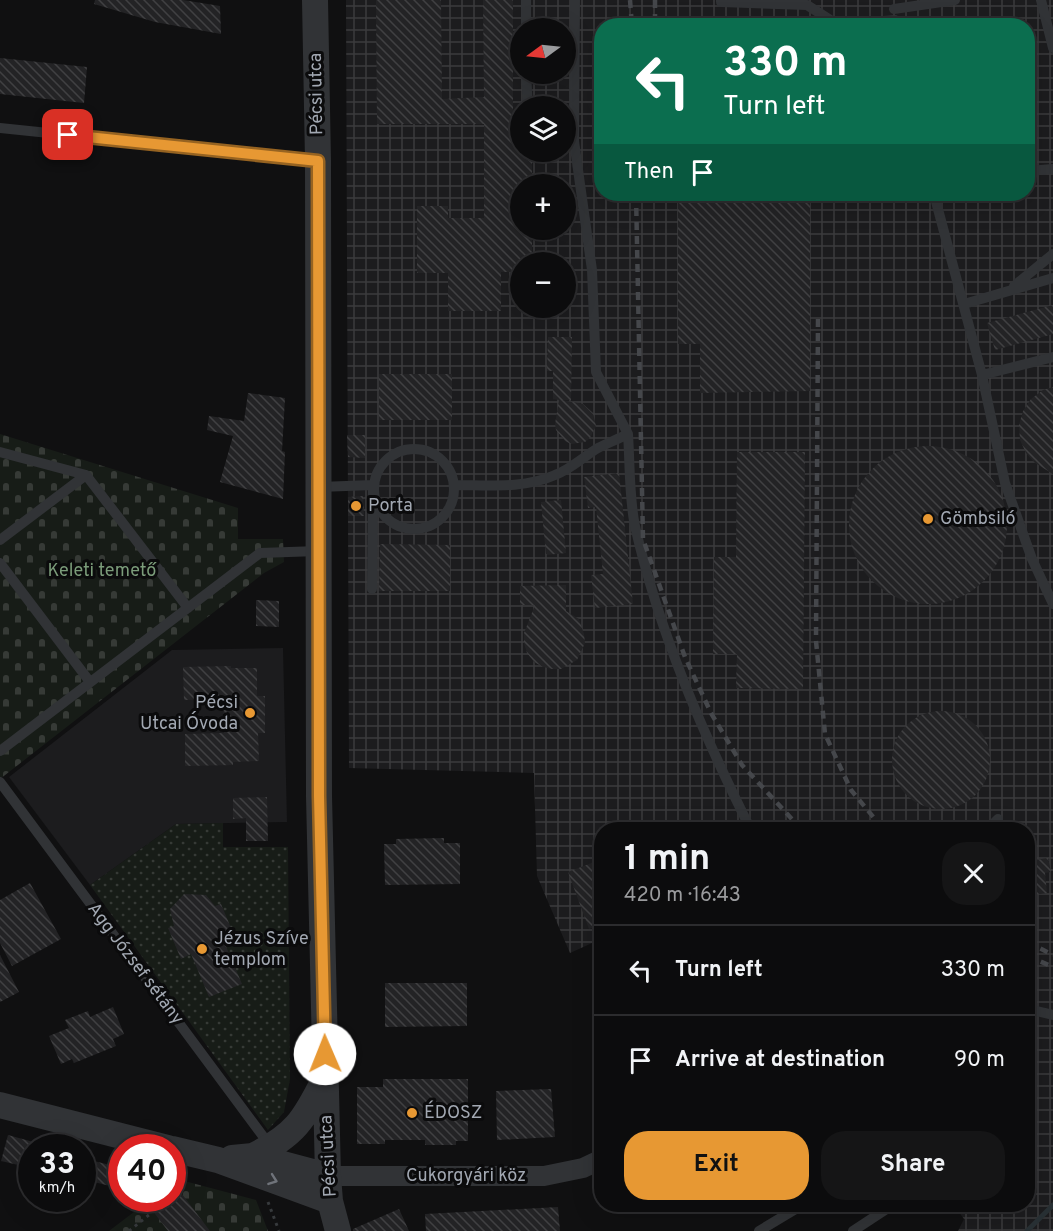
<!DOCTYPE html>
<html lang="en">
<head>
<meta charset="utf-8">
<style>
	body { margin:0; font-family:Overpass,sans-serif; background:#151516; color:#f1f3f6; height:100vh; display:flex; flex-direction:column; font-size:22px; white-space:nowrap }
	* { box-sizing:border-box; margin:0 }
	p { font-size:20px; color:#9a9b9d }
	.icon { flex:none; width:33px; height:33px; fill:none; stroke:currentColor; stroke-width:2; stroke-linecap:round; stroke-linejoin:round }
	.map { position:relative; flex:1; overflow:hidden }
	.drawer { position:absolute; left:594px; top:822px; width:441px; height:390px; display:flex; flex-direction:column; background:#0c0c0d; border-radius:24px; box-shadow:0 6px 24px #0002,0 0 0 2px #2c2c2e }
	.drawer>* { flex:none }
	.guide { position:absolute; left:594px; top:18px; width:441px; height:183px; border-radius:24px; box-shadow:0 6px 24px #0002,0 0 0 2px #2c2c2e; background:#0b6e4f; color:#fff; overflow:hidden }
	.needle { width:39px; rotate:255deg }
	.fabs { position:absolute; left:510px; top:18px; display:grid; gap:12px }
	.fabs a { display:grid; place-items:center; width:66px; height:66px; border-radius:50%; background:#0c0c0d; box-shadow:0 6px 24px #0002,0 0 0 2px #2c2c2e; font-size:30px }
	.speed { position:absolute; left:18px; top:1134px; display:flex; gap:12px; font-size:30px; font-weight:700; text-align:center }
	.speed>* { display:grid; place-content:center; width:78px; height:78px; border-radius:50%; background:#0c0c0d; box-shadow:0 6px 24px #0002,0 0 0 2px #2c2c2e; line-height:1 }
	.speed small { font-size:15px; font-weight:400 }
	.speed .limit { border:9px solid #d22; background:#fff; color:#111 }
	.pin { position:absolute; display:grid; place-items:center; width:51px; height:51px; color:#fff; margin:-26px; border-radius:12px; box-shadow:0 3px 9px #0006 }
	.me { position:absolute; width:66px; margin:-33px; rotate:359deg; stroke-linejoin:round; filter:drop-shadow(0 0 4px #0008) }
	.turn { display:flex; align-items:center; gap:21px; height:126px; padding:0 30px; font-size:27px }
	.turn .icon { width:78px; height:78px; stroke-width:2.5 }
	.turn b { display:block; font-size:42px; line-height:51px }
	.then { display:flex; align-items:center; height:57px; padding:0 30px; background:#0003; gap:12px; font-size:22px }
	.round { display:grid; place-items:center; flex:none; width:63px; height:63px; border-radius:24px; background:#151516 }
	.overview { display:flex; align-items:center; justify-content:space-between; height:102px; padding:0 30px }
	h1 { font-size:36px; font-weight:700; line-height:45px }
	.primary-button { display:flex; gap:12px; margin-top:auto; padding:12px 30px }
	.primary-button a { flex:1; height:69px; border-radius:24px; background:#e79833; color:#111; font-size:24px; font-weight:700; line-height:69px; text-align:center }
	.primary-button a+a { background:#151516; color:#f1f3f6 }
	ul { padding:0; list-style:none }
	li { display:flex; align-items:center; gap:18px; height:90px; padding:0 30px; border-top:2px solid #2c2c2e }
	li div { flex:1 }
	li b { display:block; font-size:22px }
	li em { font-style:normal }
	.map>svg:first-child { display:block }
</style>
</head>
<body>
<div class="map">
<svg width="1053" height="1231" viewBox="0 0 1053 1231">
	<defs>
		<pattern id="industrial-grid" width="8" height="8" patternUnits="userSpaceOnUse" patternTransform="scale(1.5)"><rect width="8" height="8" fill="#1c1c1e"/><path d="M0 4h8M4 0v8" fill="none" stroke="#3a3a3c"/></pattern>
		<pattern id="cemetery-stones" width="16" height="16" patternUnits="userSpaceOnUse" patternTransform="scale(1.5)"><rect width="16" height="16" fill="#171c17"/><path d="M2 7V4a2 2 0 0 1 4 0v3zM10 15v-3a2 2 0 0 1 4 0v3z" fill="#363a36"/></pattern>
		<pattern id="park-dots" width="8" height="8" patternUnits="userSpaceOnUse" patternTransform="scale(1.5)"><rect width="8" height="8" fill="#171c17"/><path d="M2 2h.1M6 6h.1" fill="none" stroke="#363a36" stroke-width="1.8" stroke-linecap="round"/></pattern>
		<pattern id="building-back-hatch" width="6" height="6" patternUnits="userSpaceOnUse" patternTransform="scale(1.5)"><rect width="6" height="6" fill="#232325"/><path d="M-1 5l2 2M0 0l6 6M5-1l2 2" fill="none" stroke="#404042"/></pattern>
	</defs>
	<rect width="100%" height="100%" fill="#101011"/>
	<path fill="#1c1c1e" d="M283,648L287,822L176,824L90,885L9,777L172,650Z"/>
	<path fill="url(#industrial-grid)" fill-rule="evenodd" d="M346,0H1053V1231H958L964,1219L954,1205L1028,1204V830H602L601,939L570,953L537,876L534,773L349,768ZM602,26H1028V194H602ZM520,28H566V74H520ZM520,106H566V152H520ZM520,184H566V230H520ZM520,262H566V308H520Z"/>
	<path fill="url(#cemetery-stones)" d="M0,434L238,508V539H283L284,562L264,573L0,779Z
		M173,1178L256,1200L268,1231H109L151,1199L172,1198Z"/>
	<path fill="url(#park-dots)" d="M223,823V847H288L290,1079L284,1112L268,1130L90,885L176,824Z"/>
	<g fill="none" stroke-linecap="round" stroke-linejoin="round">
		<path stroke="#283034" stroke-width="5" d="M1027,1231L1053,1205"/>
	</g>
	<path fill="url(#building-back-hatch)" d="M95,0H183L220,6L221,34L155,22L94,4Z
		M376,0H441L442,99L484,97L483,0H513V143H520V152H532V184H520V230H532V262H520V272H501V311H448V273H417V206H448V218H484V124H377Z
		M0,58L87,67L84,103L0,94Z
		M678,194L810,195V391L700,393V344H678Z
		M1053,305V334L995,350L987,323Z
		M548,337H572L571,400H562L583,404L593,413L596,426L590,438L585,442L571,444L565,441L556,430L555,424L559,400L553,399V371H547Z
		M379,374H452V420H379Z
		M1053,387V474L1035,463L1026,453L1020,440L1019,425L1023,411L1031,399L1043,390Z
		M248,393L285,398L282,451L285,452L283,499L220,482L233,436L207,430L209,416L244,421Z
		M347,435H365V458L348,457Z
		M849 525a79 79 0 1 1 158 0a79 79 0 1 1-158 0Z
		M737,452H805L803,689L736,688L737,654H713L714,557H736Z
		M619,473L633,604L595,608L591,575L603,574L596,507L588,508L584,477Z
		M363,496L364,516H348V497Z
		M561,500L566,553L546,555L541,502Z
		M380,544L450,545V591H379Z
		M566,585V611L579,619L584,634L585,643L577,660L561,669H552L543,667L534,662L527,653L524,643V633L535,605H520V586Z
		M256,600L279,601V627L256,626Z
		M231,666V668H257V696H265V733H258L259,761L233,762V765L185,766V734L224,733L223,699L184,700L183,667Z
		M892 760a49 49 0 1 1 98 0a49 49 0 1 1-98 0Z
		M267,797L268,841H246V818L233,819V798Z
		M444,838V843H460V884L385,885L384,844H396V839Z
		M1048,858L1051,872L1045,873L1047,893L1033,895L1029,861Z
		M602,859V924L589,929L568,872Z
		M30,883L61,939L12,966L0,943V900Z
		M184,894L206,895L215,906L221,904L236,940L225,944L242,984L209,997L191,954L181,959L168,928L174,926L170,909Z
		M0,955L19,992L0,1002Z
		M385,983H467V1026L385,1027Z
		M113,1007L124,1034L113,1039L116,1046L74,1063L72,1059L61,1064L49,1036L69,1028L65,1020L88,1011L90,1017Z
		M383,1079H468V1141H456V1145H425V1140H385V1144H357V1087H383Z
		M551,1089L555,1137L497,1140L496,1091Z
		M8,1135L37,1143L35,1148H32V1156L27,1167L1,1161Z
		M82,1158L122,1168V1189L82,1179Z
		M182,1194L210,1231H168L143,1198H177Z
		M558,1207L560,1231H426L425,1214Z
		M399,1209L409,1231H353V1229Z"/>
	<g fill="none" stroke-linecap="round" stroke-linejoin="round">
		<path stroke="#373a3d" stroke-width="3" stroke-dasharray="3 4.5" stroke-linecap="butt" d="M172,1197L181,1190L183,1180
			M268,1202L279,1231
			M129,1231L170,1198"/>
		<path stroke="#313336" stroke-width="10" d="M575,0L574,141L592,270L596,372L628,434
			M721,0V2L807,5L838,25L895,20
			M1041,0L1053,48
			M894,9L955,0
			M526,28V0
			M526,74L528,106
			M0,128L318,161
			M1028,171L1053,169
			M934,194L982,375L1005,483L1032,559L1053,604
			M1014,286L1053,254
			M964,304L1053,278
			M982,375L1053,357
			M374 489a40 40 0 1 1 80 0a40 40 0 1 1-80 0Z
			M0,452L86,475L188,608
			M454,485C487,485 524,489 555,475C571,469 583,457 598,448C608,443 618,439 628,434C630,463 629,498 635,526C659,632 702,732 751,830
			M319,487L373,485L372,589
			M0,540L86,475
			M0,563L90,682
			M0,751L260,553L318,551
			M0,782L271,1147
			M987,830L998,819
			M1028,1009L1053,1015
			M759,1231L804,1204
			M853,1231L894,1204"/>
		<path stroke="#313336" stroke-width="20" d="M328,1176H544L583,1168L602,1159"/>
		<path stroke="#313336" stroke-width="26" d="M315,0L318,161L319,796L328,1176L330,1201L338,1231
			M0,1105L168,1148
			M172,1149L218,1160L330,1201
			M253,1156C295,1135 304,1120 324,1080
			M232,1158L253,1156L328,1176"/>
		<path stroke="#45474b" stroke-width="4.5" stroke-dasharray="8 6" stroke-linecap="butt" d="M630,0L632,26
			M655,0V26
			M636,194L643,539L685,657L711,713L742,765L802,830
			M818,319L816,641L825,734L851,790L884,830
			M1028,942L1053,955
			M1028,956L1053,967"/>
	</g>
	<defs><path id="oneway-chevron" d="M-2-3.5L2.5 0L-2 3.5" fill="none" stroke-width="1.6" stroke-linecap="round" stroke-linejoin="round" transform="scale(1.5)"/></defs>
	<use stroke="#6f737a" href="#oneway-chevron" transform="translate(273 1180) rotate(20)"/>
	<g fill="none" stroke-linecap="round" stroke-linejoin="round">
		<g stroke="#966321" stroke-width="15">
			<path id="route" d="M68,135L318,161L319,796L325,1054"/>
		</g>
		<use href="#route" stroke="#e79833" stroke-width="10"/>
	</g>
	<g fill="#e79833" stroke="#0b0b0c" stroke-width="2">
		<circle cx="356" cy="506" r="6"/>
		<circle cx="928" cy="519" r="6"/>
		<circle cx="250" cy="713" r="6"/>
		<circle cx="202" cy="949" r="6"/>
		<circle cx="412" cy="1113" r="6"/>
	</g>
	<g text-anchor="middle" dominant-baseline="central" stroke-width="6" stroke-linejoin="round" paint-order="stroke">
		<g font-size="18" fill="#a2a8b2" stroke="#0b0b0c">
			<text transform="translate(317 94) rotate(-91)">Pécsi utca</text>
			<text transform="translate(135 964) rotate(53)">Agg József sétány</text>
			<text transform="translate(329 1156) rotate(-93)">Pécsi utca</text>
			<text x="466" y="1176">Cukorgyári köz</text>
		</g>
		<g font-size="18" fill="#a2a8b2" stroke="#0b0b0c" text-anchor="start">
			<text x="368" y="506">Porta</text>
			<text x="940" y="519">Gömbsiló</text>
			<text x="238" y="703" text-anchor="end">Pécsi<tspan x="238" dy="21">Utcai Óvoda</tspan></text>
			<text x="214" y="939">Jézus Szíve<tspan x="214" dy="21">templom</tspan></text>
			<text x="424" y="1113">ÉDOSZ</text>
		</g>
		<g font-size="18" fill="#7b9c7a" stroke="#0b0b0c">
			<text x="102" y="571">Keleti temető</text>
		</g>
	</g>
</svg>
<div class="fabs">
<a><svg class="needle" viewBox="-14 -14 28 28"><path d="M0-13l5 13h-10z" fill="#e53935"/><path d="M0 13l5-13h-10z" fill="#9a9b9d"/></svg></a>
<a><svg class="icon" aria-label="layers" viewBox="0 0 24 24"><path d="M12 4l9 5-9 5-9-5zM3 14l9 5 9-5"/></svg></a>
<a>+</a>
<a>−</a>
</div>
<div class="speed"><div>33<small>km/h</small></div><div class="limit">40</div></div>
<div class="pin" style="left:68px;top:135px;background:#d93025"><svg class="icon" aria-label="arrive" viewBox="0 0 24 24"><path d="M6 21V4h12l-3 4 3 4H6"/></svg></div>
<svg class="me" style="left:325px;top:1054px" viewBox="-20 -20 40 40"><circle r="19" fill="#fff"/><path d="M0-13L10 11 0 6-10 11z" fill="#e79833"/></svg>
<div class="guide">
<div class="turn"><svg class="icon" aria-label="left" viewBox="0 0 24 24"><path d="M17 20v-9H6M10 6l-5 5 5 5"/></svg><div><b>330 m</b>Turn left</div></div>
<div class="then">Then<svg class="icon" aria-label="arrive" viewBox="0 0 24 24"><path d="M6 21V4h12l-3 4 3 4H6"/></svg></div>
</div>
<section class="drawer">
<div class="overview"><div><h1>1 min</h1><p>420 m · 16:43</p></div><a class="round"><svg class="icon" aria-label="close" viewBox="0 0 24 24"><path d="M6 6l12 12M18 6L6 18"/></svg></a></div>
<ul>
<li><svg class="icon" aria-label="left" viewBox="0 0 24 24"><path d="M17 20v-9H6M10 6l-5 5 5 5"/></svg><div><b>Turn left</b></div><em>330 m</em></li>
<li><svg class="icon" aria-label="arrive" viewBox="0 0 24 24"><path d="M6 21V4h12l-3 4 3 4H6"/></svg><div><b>Arrive at destination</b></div><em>90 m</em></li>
</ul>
<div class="primary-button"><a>Exit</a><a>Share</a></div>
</section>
</div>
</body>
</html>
